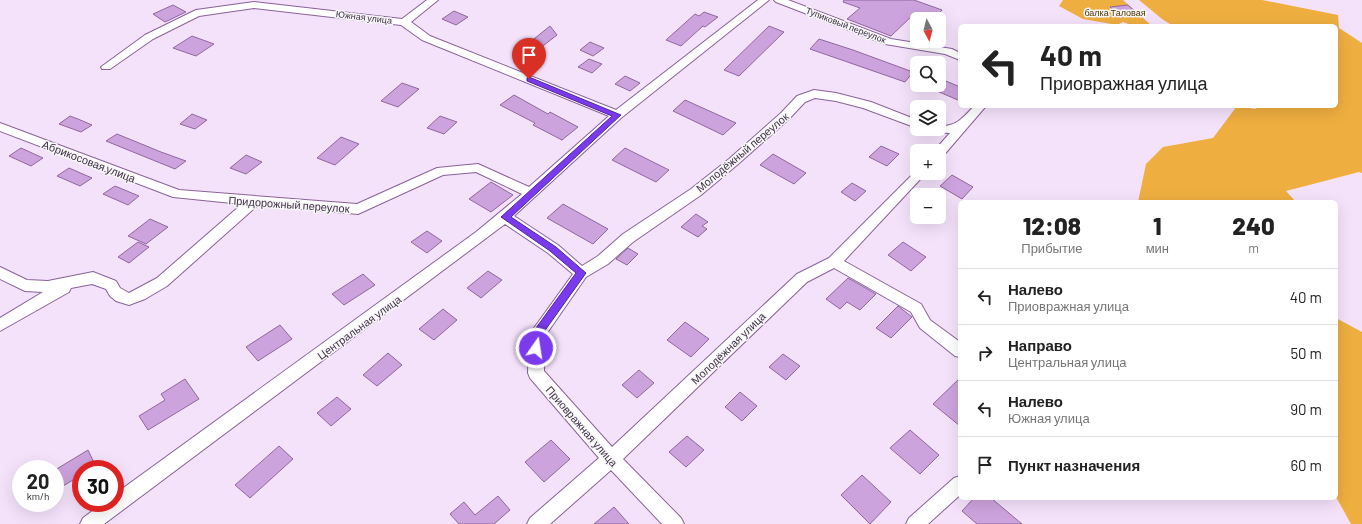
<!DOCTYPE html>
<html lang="ru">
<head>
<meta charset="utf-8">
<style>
	body { margin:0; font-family:Barlow,sans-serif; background:#f6f6f6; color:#222; height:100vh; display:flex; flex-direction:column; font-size:15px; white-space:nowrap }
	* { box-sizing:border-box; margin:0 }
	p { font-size:13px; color:#767676 }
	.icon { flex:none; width:22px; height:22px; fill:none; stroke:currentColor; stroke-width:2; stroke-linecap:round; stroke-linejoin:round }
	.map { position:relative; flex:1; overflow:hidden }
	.drawer { position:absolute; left:958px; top:200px; width:380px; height:300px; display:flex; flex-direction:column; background:#fff; border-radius:6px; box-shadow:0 4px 16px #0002 }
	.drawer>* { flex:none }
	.banner { position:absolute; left:958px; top:24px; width:380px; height:84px; border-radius:6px; box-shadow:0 4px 16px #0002; background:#fff; color:#222; overflow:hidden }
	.needle { width:26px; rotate:173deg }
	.controls { position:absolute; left:910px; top:12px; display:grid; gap:8px }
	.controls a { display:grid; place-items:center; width:36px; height:36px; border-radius:6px; background:#fff; box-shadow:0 4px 16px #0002; font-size:20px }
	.speed { position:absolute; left:12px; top:460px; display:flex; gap:8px; font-size:20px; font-weight:700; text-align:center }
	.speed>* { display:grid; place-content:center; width:52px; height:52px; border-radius:50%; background:#fff; box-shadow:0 4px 16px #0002; line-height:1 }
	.speed small { font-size:10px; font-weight:400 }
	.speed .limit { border:6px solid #d22; background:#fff; color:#111 }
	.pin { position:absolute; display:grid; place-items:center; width:34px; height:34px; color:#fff; margin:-41px -17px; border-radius:50% 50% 50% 0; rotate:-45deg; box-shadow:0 0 4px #0007 }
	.pin .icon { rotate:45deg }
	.me { position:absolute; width:44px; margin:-22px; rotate:13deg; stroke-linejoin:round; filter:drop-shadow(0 0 3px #0008) }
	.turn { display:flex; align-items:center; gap:14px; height:84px; padding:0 16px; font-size:18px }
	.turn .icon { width:52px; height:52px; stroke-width:2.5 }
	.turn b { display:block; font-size:28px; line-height:34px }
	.eta { display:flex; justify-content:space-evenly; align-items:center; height:68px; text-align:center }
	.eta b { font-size:24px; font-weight:800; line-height:28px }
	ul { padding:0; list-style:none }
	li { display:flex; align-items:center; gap:12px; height:56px; padding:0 16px; border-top:1px solid #e0e0e0 }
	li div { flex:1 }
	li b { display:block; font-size:15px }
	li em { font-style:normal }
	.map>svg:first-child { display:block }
</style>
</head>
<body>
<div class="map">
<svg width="1362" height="524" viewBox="0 0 1362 524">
	<rect width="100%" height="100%" fill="#f4e2fb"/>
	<path fill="#eeae40" d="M1063,0H1123L1152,26H1134L1123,22L1117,25L1083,19L1059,6Z
		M1139,0H1262L1338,15L1339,28L1362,43V173L1359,172L1286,191L1296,202H1138L1146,164L1163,147L1213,138L1237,106L1256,109V106H1336V26H1173L1162,19Z
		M1336,318L1362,332V524H1351L1336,497Z"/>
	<path fill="#cda3dd" stroke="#8f679e" d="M844,0H914L942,10L934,19L915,13L891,36L847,19L860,8L843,2Z
		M173,5L186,12L165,22L153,14Z
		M1128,5L1139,15L1120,17L1110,7Z
		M454,11L468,17L456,25L442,19Z
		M704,12L718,17L705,27L703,26L681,46L666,40L695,14L699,16Z
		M550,26L557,35L531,55L519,51Z
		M769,26L784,32L739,76L724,70Z
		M192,36L214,44L196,56L173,48Z
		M819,39L853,50L913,72L905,82L810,49Z
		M590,42L604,48L593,56L580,50Z
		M589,59L602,64L592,73L578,67Z
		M625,76L640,83L630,91L615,84Z
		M946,81L960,87V101L937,91Z
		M402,83L419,89L398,107L381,101Z
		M514,95L548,114L550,112L578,127L562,140L533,125L535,123L500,105Z
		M685,100L736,123L723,135L673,111Z
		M192,114L207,120L195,129L180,124Z
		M70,116L78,119L92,125L81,132L59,124Z
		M440,116L457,122L444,134L427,128Z
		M117,134L161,152L186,161L175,169L106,141Z
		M341,137L359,144L335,165L317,158Z
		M881,146L899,154L887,166L869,157Z
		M21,148L43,158L31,166L9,156Z
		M625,148L669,170L656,182L612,160Z
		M773,154L806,173L794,184L760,165Z
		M246,155L262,162L246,174L230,168Z
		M69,168L92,178L80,186L57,176Z
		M952,175L973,187L962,199L940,186Z
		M491,182L513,195L491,212L469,199Z
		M852,183L866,191L855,201L841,192Z
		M115,186L139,196L128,205L103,194Z
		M563,204L608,229L593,244L547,218Z
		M696,214L708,222L702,226L707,229L698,237L681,227Z
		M150,219L168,227L146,244L128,236Z
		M427,231L442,241L427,253L411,242Z
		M138,242L149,247L129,263L118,257Z
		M903,242L926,257L911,271L888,255Z
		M628,248L638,254L627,265L616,259Z
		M488,271L502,280L481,298L467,288Z
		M363,274L375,285L344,305L332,294Z
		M848,278L876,294L860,310L847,302L840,309L826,299Z
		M898,306L912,317L891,338L876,328Z
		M443,309L457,320L434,340L419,329Z
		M685,322L709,339L691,357L667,340Z
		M280,325L292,339L258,361L246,347Z
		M388,353L402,365L377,386L363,375Z
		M783,354L800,366L786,380L769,367Z
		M639,370L654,383L637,398L622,385Z
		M960,378V426L933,404Z
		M185,379L199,399L148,430L139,416L165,400L161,394Z
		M740,392L757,406L742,421L725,407Z
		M337,397L351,409L331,426L317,413Z
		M910,430L939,455L920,474L890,448Z
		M687,436L704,450L686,467L669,452Z
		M551,440L570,459L544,482L525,462Z
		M279,446L293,459L250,498L235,485Z
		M88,450L97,469H81V475L55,491V470Z
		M862,475L891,502L870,524L841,495Z
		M498,496L510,510L494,524H459L450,514L464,502L475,515Z
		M974,498H991L1022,524H977L962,511Z
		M614,507L629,524H594Z"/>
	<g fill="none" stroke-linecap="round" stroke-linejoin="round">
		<g stroke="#896298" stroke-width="2">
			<path id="minor" d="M427,0H438L411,22L430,36L616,110L758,0H769L621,118L514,216L558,245L582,266L598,256L623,234L691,189L729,159L781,113L797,96L814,90L836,93L871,102L917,120V128L863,108L836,101L815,98L805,102L789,119L737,165L701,195L633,242L608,264L586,277L545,336L544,371L612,447L797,274L829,258L917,170V173H926L844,261L921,304L930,320L960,342V357L955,356L920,328L911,312L834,268L807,282L623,459L681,518L684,524H662L611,470L550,524H527L530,518L599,458L530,378L528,373L529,335L573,274L548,253L505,224L104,524H80L83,518L103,503H115V494L476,232L522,194L476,172L443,175L358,214L258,205L167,286L145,299L129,305L116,301L110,296L106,289L92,284L71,288L69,292L0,331V318L43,292L25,291L0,279V267L27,280L48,281L93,272L116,281L120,288L129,293L157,278L242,204L173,197L0,131V123L179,190L357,204L437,168L478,164L529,187L609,116L422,40L401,25L254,8L199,16L153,39L110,69H102L101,67L145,35L196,10L254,2L402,19Z
				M774,0H788L891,39L952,49L960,53V60L945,54L885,44L776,2Z
				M974,106H986L943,156L939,157V151H934L950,133L927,132L925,129H939V126C956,127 963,118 974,106Z
				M960,476V495L928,524H906L909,518L954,478Z"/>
		</g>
		<use href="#minor" fill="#fff" fill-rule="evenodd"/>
	</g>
	<path fill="#7c3aed" stroke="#51269a" d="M529,77L621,115L511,217L556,247L586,273L541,336L540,351L536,352L533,351L532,348L533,332L576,273L550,251L501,217L612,116L527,81V78Z"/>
	<g text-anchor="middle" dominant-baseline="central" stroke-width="3" stroke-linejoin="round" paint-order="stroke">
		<g font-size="9" fill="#503500" stroke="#f7f7f7">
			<text x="1115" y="12">балка Таловая</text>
		</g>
		<g font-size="9" fill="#413048" stroke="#f7f7f7">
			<text transform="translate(364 17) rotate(7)">Южная улица</text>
			<text transform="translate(846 25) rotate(21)">Тупиковый переулок</text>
		</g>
		<g font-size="11" fill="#413048" stroke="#f7f7f7">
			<text transform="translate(742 152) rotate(-40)">Молодёжный переулок</text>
			<text transform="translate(89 161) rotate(21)">Абрикосовая улица</text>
			<text transform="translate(289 204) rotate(4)">Придорожный переулок</text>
			<text transform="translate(359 327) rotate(-36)">Центральная улица</text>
			<text transform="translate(728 348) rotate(-44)">Молодёжная улица</text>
			<text transform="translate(582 426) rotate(49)">Приовражная улица</text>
		</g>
	</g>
</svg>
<div class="controls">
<a><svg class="needle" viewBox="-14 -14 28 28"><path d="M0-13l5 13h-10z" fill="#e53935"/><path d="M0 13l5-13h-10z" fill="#767676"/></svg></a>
<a><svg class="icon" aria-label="search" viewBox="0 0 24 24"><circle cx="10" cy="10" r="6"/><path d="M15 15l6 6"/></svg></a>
<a><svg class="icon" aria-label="layers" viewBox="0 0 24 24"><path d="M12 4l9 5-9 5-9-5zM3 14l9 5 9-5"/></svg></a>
<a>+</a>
<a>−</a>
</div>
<div class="speed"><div>20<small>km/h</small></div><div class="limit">30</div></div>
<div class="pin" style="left:529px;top:79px;background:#d93025"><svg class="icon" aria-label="arrive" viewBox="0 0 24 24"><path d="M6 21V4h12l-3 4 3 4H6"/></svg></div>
<svg class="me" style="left:536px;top:348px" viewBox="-20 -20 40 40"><circle r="17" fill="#7c3aed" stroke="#fff" stroke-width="3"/><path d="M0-11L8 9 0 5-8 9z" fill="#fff"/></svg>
<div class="banner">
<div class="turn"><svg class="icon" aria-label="left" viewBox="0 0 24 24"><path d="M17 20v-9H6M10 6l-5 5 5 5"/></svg><div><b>40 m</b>Приовражная улица</div></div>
</div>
<section class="drawer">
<div class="eta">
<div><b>12:08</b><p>Прибытие</p></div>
<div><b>1</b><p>мин</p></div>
<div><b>240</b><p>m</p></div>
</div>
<ul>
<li><svg class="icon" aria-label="left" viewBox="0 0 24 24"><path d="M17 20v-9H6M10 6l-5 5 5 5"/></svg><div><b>Налево</b><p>Приовражная улица</p></div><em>40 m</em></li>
<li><svg class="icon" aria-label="right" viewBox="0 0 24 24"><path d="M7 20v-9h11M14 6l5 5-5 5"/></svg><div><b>Направо</b><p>Центральная улица</p></div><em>50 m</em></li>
<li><svg class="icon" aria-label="left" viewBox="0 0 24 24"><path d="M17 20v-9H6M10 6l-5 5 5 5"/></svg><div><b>Налево</b><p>Южная улица</p></div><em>90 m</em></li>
<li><svg class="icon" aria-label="arrive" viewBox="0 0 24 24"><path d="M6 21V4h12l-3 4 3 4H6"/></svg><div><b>Пункт назначения</b></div><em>60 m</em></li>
</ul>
</section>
</div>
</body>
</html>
